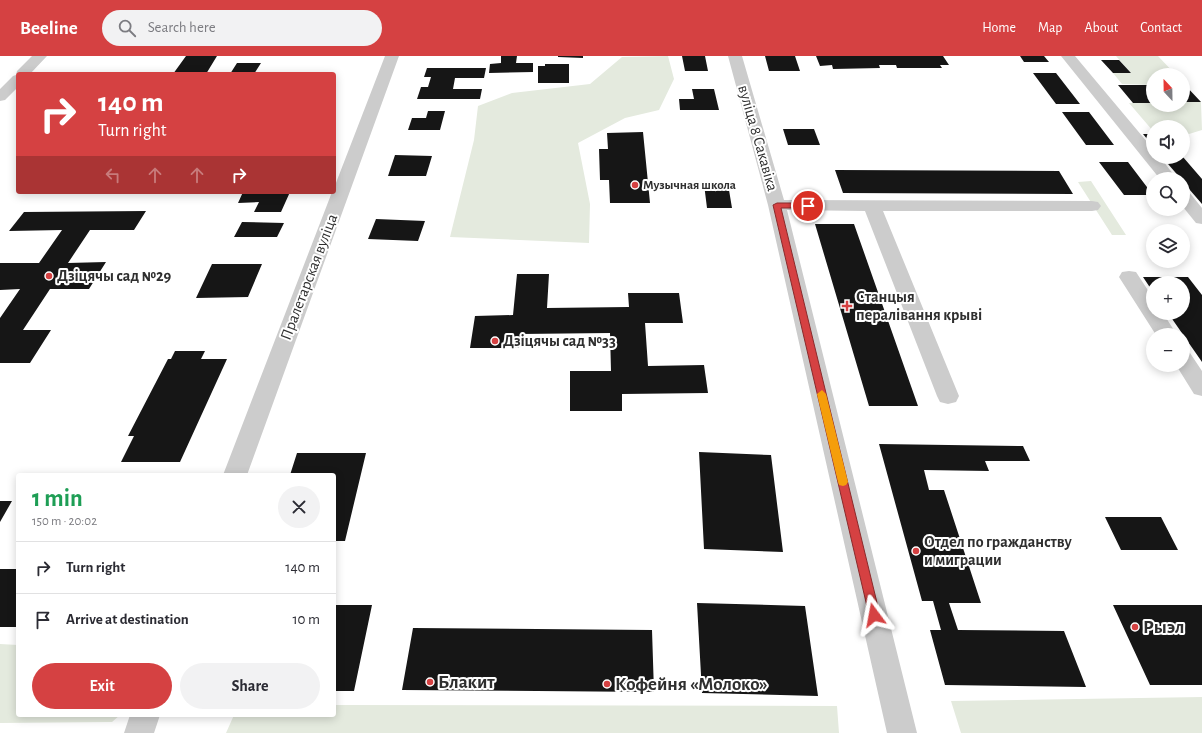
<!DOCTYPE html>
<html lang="en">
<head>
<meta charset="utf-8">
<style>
	body { margin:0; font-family:"Alegreya Sans",sans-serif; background:#f2f2f3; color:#2b2b33; height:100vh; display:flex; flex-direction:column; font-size:15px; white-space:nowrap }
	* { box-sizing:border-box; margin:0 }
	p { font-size:13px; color:#7c7c81 }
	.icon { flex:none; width:22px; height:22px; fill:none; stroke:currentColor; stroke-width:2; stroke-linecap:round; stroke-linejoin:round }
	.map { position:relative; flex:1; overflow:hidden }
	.panel { position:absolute; left:16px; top:417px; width:320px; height:244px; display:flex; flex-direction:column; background:#fff; border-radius:4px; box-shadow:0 2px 10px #0003 }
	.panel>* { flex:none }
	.guide { position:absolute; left:16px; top:16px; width:320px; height:122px; border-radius:4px; box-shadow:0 2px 10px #0003; background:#d54142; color:#fff; overflow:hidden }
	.needle { width:26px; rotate:338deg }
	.buttons { position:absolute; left:1146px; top:12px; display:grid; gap:8px }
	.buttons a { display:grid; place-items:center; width:44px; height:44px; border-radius:50%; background:#fff; box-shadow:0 2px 10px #0003; font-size:20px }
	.pin { position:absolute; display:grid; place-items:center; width:34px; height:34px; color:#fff; margin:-17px; border:2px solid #fff; border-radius:50%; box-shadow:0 1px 4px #0007 }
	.me { position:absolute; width:44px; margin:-22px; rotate:347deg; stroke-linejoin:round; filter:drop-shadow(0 0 3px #0008) }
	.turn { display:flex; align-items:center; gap:14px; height:84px; padding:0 16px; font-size:18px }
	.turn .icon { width:52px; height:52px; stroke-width:2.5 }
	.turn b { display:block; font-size:28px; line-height:34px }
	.lanes { display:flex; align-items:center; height:38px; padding:0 16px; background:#0003; justify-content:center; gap:20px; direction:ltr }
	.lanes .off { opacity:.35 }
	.round { display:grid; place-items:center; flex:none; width:42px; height:42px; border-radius:21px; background:#f2f2f3 }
	.summary { display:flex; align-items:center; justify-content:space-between; height:68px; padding:0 16px }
	h1 { font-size:24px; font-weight:600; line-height:30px; color:#1e9e55 }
	.button { display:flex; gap:8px; margin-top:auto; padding:8px 16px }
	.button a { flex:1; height:46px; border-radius:24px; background:#d54142; color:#fff; font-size:16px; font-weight:600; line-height:46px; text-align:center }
	.button a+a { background:#f2f2f3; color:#2b2b33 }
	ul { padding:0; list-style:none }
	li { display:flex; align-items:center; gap:12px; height:52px; padding:0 16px; border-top:1px solid #e1e1e2 }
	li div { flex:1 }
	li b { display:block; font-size:15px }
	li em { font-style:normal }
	header { display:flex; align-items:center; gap:24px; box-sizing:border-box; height:56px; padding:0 20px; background:#d54142; color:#fff }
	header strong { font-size:19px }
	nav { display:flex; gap:22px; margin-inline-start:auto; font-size:14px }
	.search { width:280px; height:36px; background:#f2f2f3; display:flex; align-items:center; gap:10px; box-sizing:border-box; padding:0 14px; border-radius:22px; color:#7c7c81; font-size:15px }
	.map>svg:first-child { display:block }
</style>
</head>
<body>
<header>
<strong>Beeline</strong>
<div class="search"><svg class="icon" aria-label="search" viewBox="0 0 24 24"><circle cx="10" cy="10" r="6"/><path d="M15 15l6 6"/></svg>Search here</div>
<nav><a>Home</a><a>Map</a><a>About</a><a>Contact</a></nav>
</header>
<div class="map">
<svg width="1202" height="677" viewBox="0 0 1202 677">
	<rect width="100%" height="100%" fill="#fff"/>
	<path fill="#e4eade" d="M668,0L674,23L659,54L625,62L578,87L590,148L589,187L450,181L474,84L478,50L512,37L590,28L622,1Z
		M1116,0H1158L1176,19H1153V29L1122,28L1113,17H1131Z
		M1183,46H1201L1202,74L1189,78H1183V71H1153V75L1129,47H1153V49H1183Z
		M1091,125L1126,179H1112L1078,126Z
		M0,588L18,589V659H120L112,666L0,667Z
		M1202,641V677H961L951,645Z
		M334,649L837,650L839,677H226L234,659H334Z"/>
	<path fill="#161616" d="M186,0H217L206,18H173Z
		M501,0H517L516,7H533V16L489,17L490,8L501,7Z
		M558,0H583V2L558,1Z
		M682,0H705L708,15H685Z
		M765,0H795L800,15H769Z
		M816,0H943L949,9H940L942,12H897L896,9H879L880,12L833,13L832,9L820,10Z
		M1020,0H1044L1049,6H1024Z
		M1101,4H1119L1131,17H1113Z
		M237,7H261L254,18H230Z
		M545,8H569V27H538V10H545Z
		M427,12H486L484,22H455L453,33H482L480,43H417L421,31H428L431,21H424Z
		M1033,17H1056L1080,48H1056Z
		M1118,29H1153V47H1133Z
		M1183,29H1185L1201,46H1183Z
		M692,33H714L719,54H680L679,43H694Z
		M428,55H445L440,74H408L412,62H426Z
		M1062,56H1089L1114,89H1086Z
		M783,73H814L820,89H788Z
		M643,76L650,147H610L609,124H600L599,93H608L607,77Z
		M1143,78H1153V90Z
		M395,99L432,100L426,120H388Z
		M1162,101H1183L1202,123V148L1183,126V123H1181Z
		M1099,106H1128L1153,139H1124Z
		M835,114L1059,115L1073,138L843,137Z
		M704,128H728L732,152H707Z
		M243,136H290L281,156H254L259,146L238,147Z
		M146,155L134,174H90L68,207L106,206L89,233H50L23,274H51L30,307H0V262L20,233L0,234V207H39L62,174L9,175L24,156Z
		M376,163L425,165L418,185L368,183Z
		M242,166L284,167L277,181H234Z
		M815,168H854L918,350H869Z
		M212,208H262L248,241L196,242Z
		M517,218H549L547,252L629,251L628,237H679L683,267H645L648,310L704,309L708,337L622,338V355H570V315H611L610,277L520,278L519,292H470L475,260L513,259Z
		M1143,221H1188L1202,239V306L1168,257H1183V227H1153V236Z
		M175,295H205L201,303H227L180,406H121L134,380H128L168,303H171Z
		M879,388L1023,390L1030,405H985L989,415L924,414L929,434H944L981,547H949L958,574L1064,575L1086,631L945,629L930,574H941L933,545H922Z
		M699,396L771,399L783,496L704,493Z
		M297,397H366L345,485H334V419H290Z
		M0,445H12L0,466Z
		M1105,461H1161L1178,494H1121Z
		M0,513H18V571H0Z
		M697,547L805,550L818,640L702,637Z
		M334,549H372L354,635H334Z
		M1113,549H1202V629H1150Z
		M413,572L652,574L654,636L402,634Z"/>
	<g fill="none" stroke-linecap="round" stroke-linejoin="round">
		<path fill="#ccc" fill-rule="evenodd" d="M32,0H47L30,18H18V31L5,44L0,45V33L13,20L16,19L17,15Z
			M385,0H399L247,419H223L332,136H334V132Z
			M728,0H742L784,144L1092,145L1098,146L1101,150L1098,154L1092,155H883L959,340L956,346L948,348L940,346L937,340L865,155L787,154L917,677H887L768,149Z
			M1061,0H1075L1153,93V101H1160L1177,123H1160Z
			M1183,135L1189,136L1202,152V168L1196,167L1183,151Z
			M1129,215L1136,216L1153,242V257H1163L1177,279H1156L1119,221L1122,216Z
			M1183,295L1190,297L1202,315V340L1194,338L1176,309H1183Z
			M130,659H160L154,677H124Z"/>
	</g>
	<path fill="#d54142" stroke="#8a2a2b" d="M777,147H808L812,150L808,152H781L880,559L878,563L874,564L870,563L869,559L773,149Z"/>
	<path fill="#f59e0b" d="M822,334L826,338L848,426L846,429L843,430L839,429L838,426L817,338Z"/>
	<g fill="#d54142" stroke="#fff" stroke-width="1.5">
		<circle cx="635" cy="129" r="4"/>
		<circle cx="49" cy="220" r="4"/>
		<path d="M845 244h4v4h4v4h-4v4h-4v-4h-4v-4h4z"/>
		<circle cx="495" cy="285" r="4"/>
		<circle cx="916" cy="495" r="4"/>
		<circle cx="1135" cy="571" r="4"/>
		<circle cx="430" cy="626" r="4"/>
		<circle cx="607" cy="628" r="4"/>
	</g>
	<g text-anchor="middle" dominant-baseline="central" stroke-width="4" stroke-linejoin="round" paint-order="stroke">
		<g font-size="13" font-weight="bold" fill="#2f2f2f" stroke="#fff" text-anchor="start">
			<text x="643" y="129">Музычная школа</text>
		</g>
		<g font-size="16" fill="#2f2f2f" stroke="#fff">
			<text transform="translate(758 82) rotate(74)">вуліца 8 Сакавіка</text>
			<text transform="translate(309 221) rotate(-69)">Пралетарская вуліца</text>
		</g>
		<g font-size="16" font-weight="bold" fill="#2f2f2f" stroke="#fff" text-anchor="start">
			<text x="57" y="220">Дзіцячы сад №29</text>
			<text x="856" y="241">Станцыя<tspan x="856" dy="18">пералівання крыві</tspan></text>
			<text x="503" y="285">Дзіцячы сад №33</text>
			<text x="924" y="486">Отдел по гражданству<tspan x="924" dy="18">и миграции</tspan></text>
		</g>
		<g font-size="19" font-weight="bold" fill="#2f2f2f" stroke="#fff" text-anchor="start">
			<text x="1143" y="571">Рыэл</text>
			<text x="438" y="626">Блакит</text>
			<text x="615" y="628">Кофейня «Молоко»</text>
		</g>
	</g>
</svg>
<div class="buttons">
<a><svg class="needle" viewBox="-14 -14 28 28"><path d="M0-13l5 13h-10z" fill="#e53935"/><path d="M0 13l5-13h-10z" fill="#7c7c81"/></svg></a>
<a><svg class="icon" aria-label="sound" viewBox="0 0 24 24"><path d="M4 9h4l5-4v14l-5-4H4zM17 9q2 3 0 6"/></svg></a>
<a><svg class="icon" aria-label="search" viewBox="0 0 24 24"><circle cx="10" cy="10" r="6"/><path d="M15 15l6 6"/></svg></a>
<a><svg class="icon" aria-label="layers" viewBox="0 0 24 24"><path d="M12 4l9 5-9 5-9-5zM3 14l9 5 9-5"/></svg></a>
<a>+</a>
<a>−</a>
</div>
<div class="pin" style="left:808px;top:150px;background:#d93025"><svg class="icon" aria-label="arrive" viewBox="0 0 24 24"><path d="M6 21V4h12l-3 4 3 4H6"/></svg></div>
<svg class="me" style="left:874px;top:559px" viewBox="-20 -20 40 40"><path d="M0-17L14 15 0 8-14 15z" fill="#d54142" stroke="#fff" stroke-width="4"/></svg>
<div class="guide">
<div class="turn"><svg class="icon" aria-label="right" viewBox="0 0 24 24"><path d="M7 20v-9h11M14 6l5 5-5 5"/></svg><div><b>140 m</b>Turn right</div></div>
<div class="lanes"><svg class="icon off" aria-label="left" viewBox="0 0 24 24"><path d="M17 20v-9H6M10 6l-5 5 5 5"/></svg><svg class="icon off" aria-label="ahead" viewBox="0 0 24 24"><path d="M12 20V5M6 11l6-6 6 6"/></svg><svg class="icon off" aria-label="ahead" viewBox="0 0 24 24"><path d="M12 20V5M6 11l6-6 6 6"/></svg><svg class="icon" aria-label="right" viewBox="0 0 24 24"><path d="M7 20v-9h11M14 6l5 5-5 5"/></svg></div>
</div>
<section class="panel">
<div class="summary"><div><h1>1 min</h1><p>150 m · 20:02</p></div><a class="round"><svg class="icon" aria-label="close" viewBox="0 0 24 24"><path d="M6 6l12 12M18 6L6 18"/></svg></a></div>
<ul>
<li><svg class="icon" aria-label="right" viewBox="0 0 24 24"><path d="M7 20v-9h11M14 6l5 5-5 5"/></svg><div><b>Turn right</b></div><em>140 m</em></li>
<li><svg class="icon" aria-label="arrive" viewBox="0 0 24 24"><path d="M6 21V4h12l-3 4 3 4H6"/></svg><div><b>Arrive at destination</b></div><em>10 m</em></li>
</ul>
<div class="button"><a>Exit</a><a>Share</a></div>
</section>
</div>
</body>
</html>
